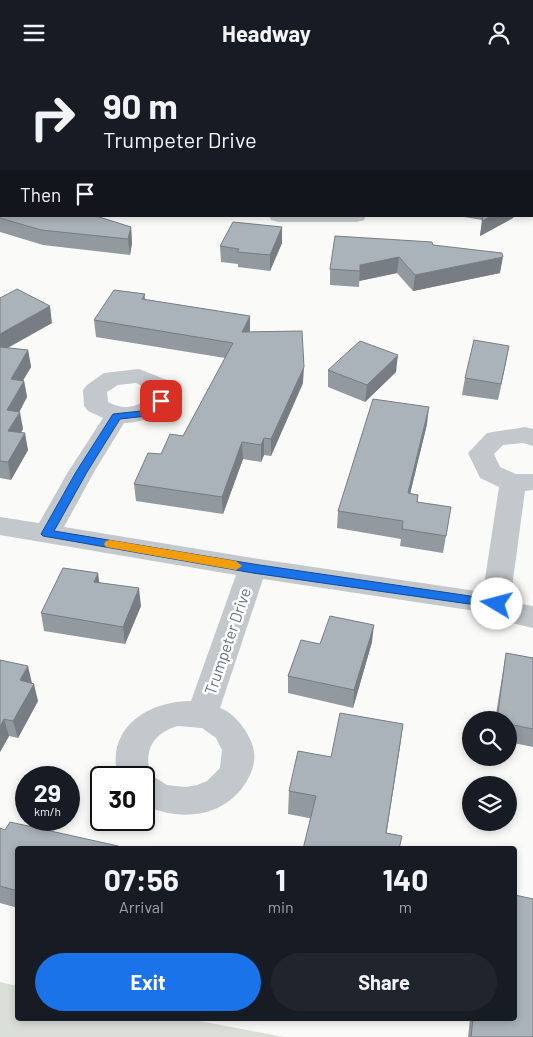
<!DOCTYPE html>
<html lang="en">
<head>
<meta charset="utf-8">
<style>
	body { margin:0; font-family:Barlow,sans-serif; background:#20242c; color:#f1f3f6; height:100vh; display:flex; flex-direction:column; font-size:19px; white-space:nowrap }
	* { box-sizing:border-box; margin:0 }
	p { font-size:16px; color:#9ea1a6 }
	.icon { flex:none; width:28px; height:28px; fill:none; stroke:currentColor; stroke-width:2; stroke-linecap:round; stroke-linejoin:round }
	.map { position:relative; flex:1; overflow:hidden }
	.drawer { position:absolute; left:15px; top:781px; width:502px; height:175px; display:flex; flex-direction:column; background:#171b24; border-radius:5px; box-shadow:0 2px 8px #0003 }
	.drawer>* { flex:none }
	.guide { position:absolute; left:0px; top:0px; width:534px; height:152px; box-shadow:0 2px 8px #0003; background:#171b24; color:#f1f3f6; overflow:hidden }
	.controls { position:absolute; left:462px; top:646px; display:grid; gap:10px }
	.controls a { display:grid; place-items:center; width:55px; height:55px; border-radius:50%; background:#171b24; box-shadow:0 2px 8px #0003; font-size:25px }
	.speed { position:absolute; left:15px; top:701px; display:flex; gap:10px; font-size:25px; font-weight:700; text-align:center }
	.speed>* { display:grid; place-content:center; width:65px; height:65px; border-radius:50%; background:#171b24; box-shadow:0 2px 8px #0003; line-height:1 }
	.speed small { font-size:12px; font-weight:400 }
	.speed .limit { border:2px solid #111; border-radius:8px; background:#fff; color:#111 }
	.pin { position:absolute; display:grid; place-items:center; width:42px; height:42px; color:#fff; margin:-21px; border-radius:10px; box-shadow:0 2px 8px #0006 }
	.me { position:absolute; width:55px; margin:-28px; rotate:278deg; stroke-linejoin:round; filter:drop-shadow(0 0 4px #0008) }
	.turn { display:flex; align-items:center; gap:18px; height:105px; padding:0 20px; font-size:22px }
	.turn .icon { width:65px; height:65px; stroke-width:2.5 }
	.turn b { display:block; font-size:35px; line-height:42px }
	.then { display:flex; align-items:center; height:48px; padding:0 20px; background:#0003; gap:10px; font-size:19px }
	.eta { display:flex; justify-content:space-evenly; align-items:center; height:85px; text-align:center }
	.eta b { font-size:30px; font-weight:700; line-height:35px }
	.action { display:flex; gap:10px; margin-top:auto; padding:10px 20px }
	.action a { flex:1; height:58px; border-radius:30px; background:#1a73e8; color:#fff; font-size:20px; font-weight:700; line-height:58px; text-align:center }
	.action a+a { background:#20242c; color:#f1f3f6 }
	header { display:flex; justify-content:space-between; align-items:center; height:65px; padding:0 20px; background:#171b24; font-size:22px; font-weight:700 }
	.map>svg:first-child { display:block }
</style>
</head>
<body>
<header><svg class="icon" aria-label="menu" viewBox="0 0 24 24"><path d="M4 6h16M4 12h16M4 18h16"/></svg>Headway<svg class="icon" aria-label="person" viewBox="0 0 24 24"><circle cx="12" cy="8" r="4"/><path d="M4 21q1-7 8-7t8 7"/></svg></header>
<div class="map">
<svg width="533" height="972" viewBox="0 0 533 972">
	<rect width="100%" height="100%" fill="#fafaf8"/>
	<path fill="#dadfd7" d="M0,917L17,921L18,954H189L284,972H0Z"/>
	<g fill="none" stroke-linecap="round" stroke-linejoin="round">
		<path fill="#c3c8cc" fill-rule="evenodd" d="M443,0H459V1H443Z
			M269,151H366L364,155L357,157H278L271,155Z
			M139,304L167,315L171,320L173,336C163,350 141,358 124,358L94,407L64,462L253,493L483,527L499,422L480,413L468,388L487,368L525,362L533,364V381L523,378L503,380L494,389L500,402L516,409H533V425L525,426L510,537L533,541V563L485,552L482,547L263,514L220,643C231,647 239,656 245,665C255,681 258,694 249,712C229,752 182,758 144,740V712H118C105,664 147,636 191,636L236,510L0,470V452L39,458L68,407L103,353L88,346L84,341L83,325L87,320L104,308ZM136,318L148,324L149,333C134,343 124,345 108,337L107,327L118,320ZM178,661L202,663L216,673L222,685L220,703L207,716L197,720L186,722L167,720L151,710C143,686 153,668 178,661Z"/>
	</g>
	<path fill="#929a9f" d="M192,0H410L409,1H192Z
		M0,107L1,151L131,162L132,178L130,190L43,180L0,167Z
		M458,151H514L513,153L480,171L482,155Z
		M282,178L270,206L238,202V199L221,197L220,181Z
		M433,180L500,208L413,226L397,208L359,216V222L330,220V204Z
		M145,229V234L250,267L303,318L271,391L264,390L261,397L243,394L223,449L136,436L134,419L161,389L183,371L225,293L96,272L94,255Z
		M0,233L52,258L8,283L28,285L31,302L23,315L24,316L27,332L19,347L23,364L21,368L28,385L11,415L0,413Z
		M509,281L498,335L462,330L465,313Z
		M328,305L396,307L365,337L328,322Z
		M427,359L410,429L418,430V437L448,460L443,488L400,481L401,474L337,463L338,446Z
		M98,508L99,517L141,541L125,579L44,566L41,548Z
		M372,577L353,643L288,628V611Z
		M506,588L533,593V682L509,677V655H495L503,606Z
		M0,595L32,618L38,636L18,673L9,671L0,687Z
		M403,659L386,768L288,749L289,726L331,692Z
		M0,763L5,765L118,781V784H18V843L0,838Z
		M470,954H515L533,972H468Z"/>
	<path fill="#777d82" d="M71,0H85L84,1H70Z
		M402,0H410L409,1H401Z
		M1,68V86L0,87V70Z
		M491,151H514L513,153L480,171L482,156Z
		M131,162L132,178L130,190L128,174Z
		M282,162V178L270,206V190Z
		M399,192L397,208L359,216V222L360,200Z
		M503,192L500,208L413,226L415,210Z
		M50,241L52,258L1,286L0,280V269Z
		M250,251V268L242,267Z
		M509,281L506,297L498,335L501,319Z
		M28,285L31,302L14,331L11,314Z
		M398,290L396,307L365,337L367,320Z
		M304,302L303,318L271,391V374Z
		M24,316L27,332L13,359L20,347L23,364L11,383L8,366L7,345Z
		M429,342L427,359L406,445L408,428Z
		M25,368L28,385L11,415L8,397Z
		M264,373V390L261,397V380Z
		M242,377L243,394L223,449L222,432Z
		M98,508L100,526L94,517Z
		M139,523L141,541L125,579L123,562Z
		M374,560L372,577L353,643L354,625Z
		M28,601L32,618L20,615Z
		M34,619L38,636L18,673L13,656Z
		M4,654L9,671L0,687V662Z
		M403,659L400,682L384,784L386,768Z"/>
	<path fill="#aab3b9" stroke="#777d82" d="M0,0H71L70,1H1V68L0,70Z
		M194,0H212V1H194Z
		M250,0H353V1H255Z
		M360,0H402L401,1H360Z
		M495,0H533L532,1H495Z
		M532,28H533V77H532Z
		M0,107L1,109V151H96L131,162L128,174L41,165L0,153Z
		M483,151H491L482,156Z
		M233,157L282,162L270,190L237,187L239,184L220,181Z
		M335,171L432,177L433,180L502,188L503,192L415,210L399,192L360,200V206L330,204Z
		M17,224L50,241L0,269V233Z
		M114,225L145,229L142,234L250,251L242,267L302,266L304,302L271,374L264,373L261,380L242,377L222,432L134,419L148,388L161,389L170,369L183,371L233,278L94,255Z
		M474,275L509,281L501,319L465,313Z
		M360,276L398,290L367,320L328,305Z
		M0,282L28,285L11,314L24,316L7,345L20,347L8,366L25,368L8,397L0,396Z
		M373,334L429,342L408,428L418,430L417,437L451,442L446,471L402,464L403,456L338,446Z
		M63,503L98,508L94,517L139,523L123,562L41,548Z
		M330,551L374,560L354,625L288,611L301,575L320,579Z
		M506,588L533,593V664L509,659V655H497Z
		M0,595L28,601L20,615L34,619L13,656L4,654L0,662Z
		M340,648L403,659L386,768L402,771L399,784H303L316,731L289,726L298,686L331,692Z
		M10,757L118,781L117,784H18V826L0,821V763L5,765Z
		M515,830L533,834V972H471L473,954H515Z"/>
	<path fill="#1a73e8" stroke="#114b97" d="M158,333H161L166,336L147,351L120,354L87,407L54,466L253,499L497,535L503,539L501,542L497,543L253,508L43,471L41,469L76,407L113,349L141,346Z"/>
	<path fill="#f59e0b" d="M110,475L236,496L242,501L236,505L106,482L104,479L106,476Z"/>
	<g text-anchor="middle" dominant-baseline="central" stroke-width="5" stroke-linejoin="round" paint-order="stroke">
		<g font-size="16" fill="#657683" stroke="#fff">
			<text transform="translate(227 576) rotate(-71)">Trumpeter Drive</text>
		</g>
	</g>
</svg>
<div class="controls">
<a><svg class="icon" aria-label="search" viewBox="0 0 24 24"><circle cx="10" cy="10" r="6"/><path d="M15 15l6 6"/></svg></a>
<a><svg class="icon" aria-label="layers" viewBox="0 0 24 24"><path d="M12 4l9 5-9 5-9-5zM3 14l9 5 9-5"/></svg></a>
</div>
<div class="speed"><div>29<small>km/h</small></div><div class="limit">30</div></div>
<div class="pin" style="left:161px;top:336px;background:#d93025"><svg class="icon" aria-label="arrive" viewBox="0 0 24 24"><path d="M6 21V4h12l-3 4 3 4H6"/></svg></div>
<svg class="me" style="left:497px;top:539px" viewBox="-20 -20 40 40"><circle r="19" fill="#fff"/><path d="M0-13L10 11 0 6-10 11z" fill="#1a73e8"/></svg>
<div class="guide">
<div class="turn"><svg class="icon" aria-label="right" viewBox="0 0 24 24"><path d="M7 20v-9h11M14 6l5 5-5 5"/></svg><div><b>90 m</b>Trumpeter Drive</div></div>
<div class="then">Then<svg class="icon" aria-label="arrive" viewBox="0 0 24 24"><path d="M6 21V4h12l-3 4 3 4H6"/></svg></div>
</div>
<section class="drawer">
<div class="eta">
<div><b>07:56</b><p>Arrival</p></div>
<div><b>1</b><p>min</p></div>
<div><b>140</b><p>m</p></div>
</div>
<div class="action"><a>Exit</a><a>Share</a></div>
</section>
</div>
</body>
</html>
